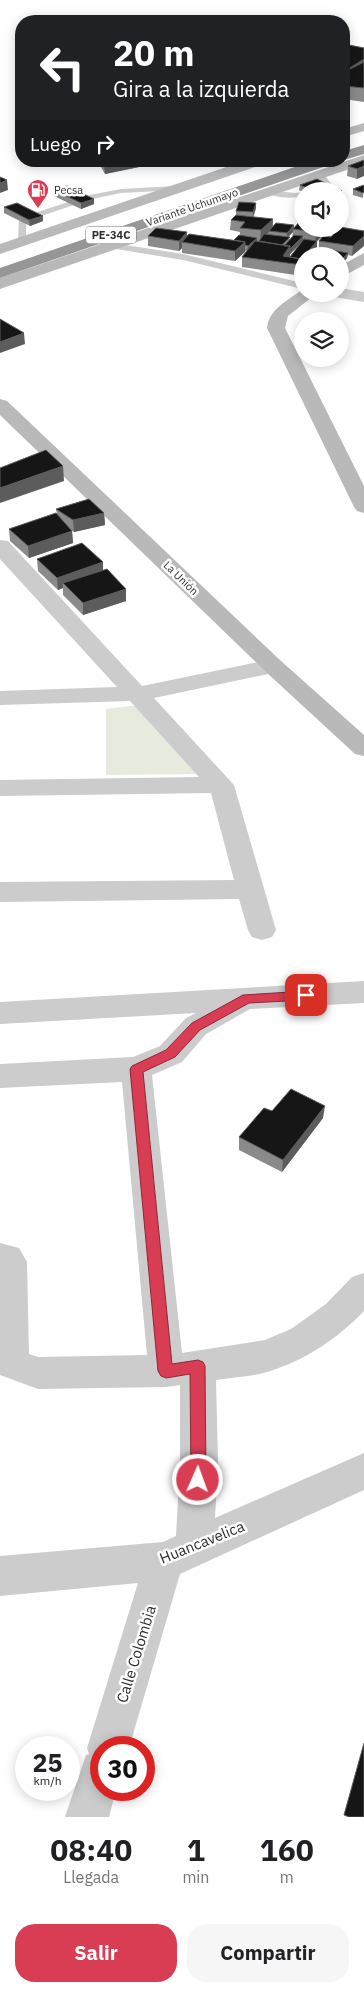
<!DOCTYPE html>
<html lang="es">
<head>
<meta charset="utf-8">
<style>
	body { margin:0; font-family:"IBM Plex Sans",sans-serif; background:#f6f6f6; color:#202124; height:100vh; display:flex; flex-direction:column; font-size:19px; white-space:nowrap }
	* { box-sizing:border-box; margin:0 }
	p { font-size:16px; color:#757577 }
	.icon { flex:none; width:28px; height:28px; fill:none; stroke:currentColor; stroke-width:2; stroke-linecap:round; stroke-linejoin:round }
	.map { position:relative; height:1817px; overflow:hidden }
	.side { display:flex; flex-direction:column; background:#fff; flex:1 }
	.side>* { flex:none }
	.top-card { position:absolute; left:15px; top:15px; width:335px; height:152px; border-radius:20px; box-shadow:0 2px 12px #0003; background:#202124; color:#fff; overflow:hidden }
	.buttons { position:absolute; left:294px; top:182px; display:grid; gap:10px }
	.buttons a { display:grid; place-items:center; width:55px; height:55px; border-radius:50%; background:#fff; box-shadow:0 2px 12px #0003; font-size:25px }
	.speed { position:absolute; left:15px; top:1736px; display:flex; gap:10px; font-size:25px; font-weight:700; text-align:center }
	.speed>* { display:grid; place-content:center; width:65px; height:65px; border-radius:50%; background:#fff; box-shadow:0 2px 12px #0003; line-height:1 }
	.speed small { font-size:12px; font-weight:400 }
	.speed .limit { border:8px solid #d22; background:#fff; color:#111 }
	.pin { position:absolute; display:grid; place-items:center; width:42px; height:42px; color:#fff; margin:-21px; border-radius:10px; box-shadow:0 2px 8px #0006 }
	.me { position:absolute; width:55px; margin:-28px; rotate:2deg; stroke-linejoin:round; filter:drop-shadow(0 0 4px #0008) }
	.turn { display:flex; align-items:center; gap:18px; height:105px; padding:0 15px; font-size:22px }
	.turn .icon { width:65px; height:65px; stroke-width:2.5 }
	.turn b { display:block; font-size:35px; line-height:42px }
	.then { display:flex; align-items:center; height:48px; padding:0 15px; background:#0003; gap:10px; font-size:19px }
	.eta { display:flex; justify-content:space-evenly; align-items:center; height:85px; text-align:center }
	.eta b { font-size:30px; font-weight:700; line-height:35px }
	.action { display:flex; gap:10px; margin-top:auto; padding:10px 15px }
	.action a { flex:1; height:58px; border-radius:20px; background:#d93d54; color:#fff; font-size:20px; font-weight:700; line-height:58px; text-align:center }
	.action a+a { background:#f6f6f6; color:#202124 }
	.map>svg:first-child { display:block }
</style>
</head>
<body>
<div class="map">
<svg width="364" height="1817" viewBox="0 0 364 1817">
	<rect width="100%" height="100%" fill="#fff"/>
	<path fill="#e6ebdd" d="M139,705L201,774L106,775V709Z"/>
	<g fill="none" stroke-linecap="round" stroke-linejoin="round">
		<path stroke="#ccc" stroke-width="2" stroke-dasharray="2 2" stroke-linecap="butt" d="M322,230L339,231"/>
		<path fill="#ccc" fill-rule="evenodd" d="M317,173H323L332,185L319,191H308L323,184L316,175Z
			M176,186H179V190L121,193L92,199L26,221V241L22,244L18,241L19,218L90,195L121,189Z
			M266,190L295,193L302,192V196C292,199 274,198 265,192Z
			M113,243L183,254L302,283V289L183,260L110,248L109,246Z"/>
		<path fill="#ccc" fill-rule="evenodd" d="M340,288L364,292V302L334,297L332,294H340Z
			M0,540L8,541L142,686L273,659L281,661L285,666L281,671L273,673L154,698L234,785L276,930L272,937L262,940L252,937L248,930L239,899L0,902V882L234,880L211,793L0,796V780L199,777L130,701L0,705V691L117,687L0,559Z
			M364,981V1003L250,1009L206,1034L182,1062L152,1075L182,1353L265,1340L291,1329L326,1304L352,1277L364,1273V1311C338,1338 306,1360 270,1371C253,1377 233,1377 216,1380L218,1463L215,1518L364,1453V1490L180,1574L129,1748H101V1790H116L109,1817H65L86,1755L89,1754L87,1748L138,1583L0,1596V1556L163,1542L176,1536L180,1463V1385L166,1387L38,1389L0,1375V1243L19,1248L27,1262L29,1354L38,1357L147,1355L122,1082L0,1088V1064L133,1057L160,1046L186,1018L196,1013L0,1024V1002Z"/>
		<path fill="#b9b9b9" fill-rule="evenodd" d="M364,123V131L344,137V129Z
			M364,155V164L0,289V278Z
			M244,161H266L264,164L0,254V244Z
			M364,253V265L340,278V266Z
			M302,290V294H316L288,316L285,328L364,486V513L357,511L354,507L267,328C269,309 288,300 302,290Z
			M0,399L7,401L281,661L364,735V756L355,754L265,671L0,415Z"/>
		<path fill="#969696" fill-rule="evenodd" d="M364,145V154L344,160V151Z
			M312,161H334L332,164L0,278V268Z"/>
	</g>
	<path fill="#8a8a8a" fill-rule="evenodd" d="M344,44L364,48V102L344,99Z
		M364,160L357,179L347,176L348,166Z
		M100,161H144V166L105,174L100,165Z
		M212,161H236L224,165Z
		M317,179L342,191V196L340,197V191H302V192L299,190L300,185Z
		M364,185L363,198L353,195V189Z
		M54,190L94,204L81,209L54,196Z
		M4,207L43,221L30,226L4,213Z
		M256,208L253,217L273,219V227L294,228L326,232L317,241V247L312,252L316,253L319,249V241L331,237L364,231L352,256L348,255L347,258L341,265H340V256H302V276L242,267V257L246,251H245L235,261L182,253V248L179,251L148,246V236L187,237L234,240L240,235V232L230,230L231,220L236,216V211ZM293,232L292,237L290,239L288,237ZM302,242L290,257V254Z
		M56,509L104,513L105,525L74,532L72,531L73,543L29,558L10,541L9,529L57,514Z
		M37,559L103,562V571L126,601L83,615L63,595V588L58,590L38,571Z
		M272,1111L323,1118L282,1172L239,1150V1137Z"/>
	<path fill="#5c5c5c" d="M364,59V71L350,68Z
		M117,161H144V166L105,174L104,164Z
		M224,161H236L224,165Z
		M364,166V176L357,179V169Z
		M7,180L8,190L0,193V183Z
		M340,191H342V196L340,197Z
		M94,199V204L81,209V203Z
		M256,203V208L253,218V212Z
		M43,216V221L30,226L29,220Z
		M273,219L272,229L269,231V232L260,241L261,230Z
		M294,225V229H293V232L287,238V233Z
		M319,229H327L326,232L315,243L316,232Z
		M187,232V243L182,242V248L179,251V241Z
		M303,236V241L290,254V257L283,256L290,246Z
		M364,236V246L352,256L353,246Z
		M257,238V243L247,252L248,246Z
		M317,241V247L308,256H304Z
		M245,242V252L235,261V251Z
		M348,253L347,258L341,265L342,259Z
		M24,333L25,344L0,353V342Z
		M63,466L64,481L0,503V488Z
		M104,513L105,525L74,532L73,520Z
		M72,531L73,543L29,558L28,546Z
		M103,562V574L63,583V588L58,590L57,578Z
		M126,589V601L83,615V603Z
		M325,1106L323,1118L282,1172L283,1160Z"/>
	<path fill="#161616" stroke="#5c5c5c" d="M344,44L364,48V59L350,68L344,67Z
		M364,62V88L344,86V72Z
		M364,160V166L357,169L348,166Z
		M103,161H117L104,164Z
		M0,177L7,180L0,183Z
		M317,179L342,191H314L300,185Z
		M364,185V192L363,193L353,189Z
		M67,186L94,199L81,203L54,190Z
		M239,202L256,203L253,212L236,211Z
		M17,203L43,216L29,220L4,207Z
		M236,215L273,219L261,230L240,228L245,222L231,220Z
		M301,220H302V229H319L316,232L293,229Z
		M276,223L294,225L287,233L269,231Z
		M340,227L364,231V236L353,246L319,241L323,236L331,237L338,229H340Z
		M156,228L187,232L179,241L148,236Z
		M189,234L245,242L235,251L182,242Z
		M264,234L290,237L282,245L259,241Z
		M239,235L257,238L248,246L245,245V242L234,240Z
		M294,235L303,236L290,249V246H284Z
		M304,239L317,241L304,256H302L301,259L290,257Z
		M255,241L290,246L283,256L302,259V265L242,257Z
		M320,248L348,253L342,259H340V256H326L327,254L316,253Z
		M309,252L327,254L325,256H305Z
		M0,319L24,333L0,342Z
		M46,450L63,466L0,488V468Z
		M89,499L104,513L73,520L56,509Z
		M56,513L72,531L28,546L9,529Z
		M82,543L103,562L57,578L37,559Z
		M107,569L126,589L83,603L63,583Z
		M291,1089L325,1106L283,1160L239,1137L264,1108L272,1111Z
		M364,1743V1817H349L344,1815Z"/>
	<path fill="#d93d54" stroke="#8d2837" d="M306,991L311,995L306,1000L249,1003L200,1030L175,1057L143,1072L172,1364L198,1360L203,1362L205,1366L206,1480L204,1485L198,1487L193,1485L191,1480L190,1374L166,1378L161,1376L158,1371L130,1069L132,1066L166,1050L192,1023L243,995Z"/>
	<defs>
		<g id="fuel-pin" transform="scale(1.125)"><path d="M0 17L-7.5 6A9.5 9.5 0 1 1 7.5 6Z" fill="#d93d54" stroke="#fff"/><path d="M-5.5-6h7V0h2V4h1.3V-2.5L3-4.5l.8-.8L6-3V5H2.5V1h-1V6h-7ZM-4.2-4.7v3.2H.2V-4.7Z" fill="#fff"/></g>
	</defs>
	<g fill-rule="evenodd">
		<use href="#fuel-pin" x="38" y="190"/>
	</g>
	<g text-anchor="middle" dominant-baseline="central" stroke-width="5" stroke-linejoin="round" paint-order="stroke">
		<g font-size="11" fill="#2f2f2f" stroke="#fff" text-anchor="start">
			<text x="54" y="190">Pecsa</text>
		</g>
		<g font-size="11" fill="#2f2f2f" stroke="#fff">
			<text transform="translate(192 207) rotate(-19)">Variante Uchumayo</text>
			<text transform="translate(181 578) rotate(44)">La Unión</text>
		</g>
		<rect fill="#fff" stroke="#6d6d6d" stroke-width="1" x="86" y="226.5" width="50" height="17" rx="4"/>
		<g font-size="11" font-weight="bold" fill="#2f2f2f">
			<text x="111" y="235">PE-34C</text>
		</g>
		<g font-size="15" fill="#2f2f2f" stroke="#fff">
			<text transform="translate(202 1542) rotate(-22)">Huancavelica</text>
			<text transform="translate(136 1654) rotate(-73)">Calle Colombia</text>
		</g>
	</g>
</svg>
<div class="buttons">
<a><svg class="icon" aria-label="sound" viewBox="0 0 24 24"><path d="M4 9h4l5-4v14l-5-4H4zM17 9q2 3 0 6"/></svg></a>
<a><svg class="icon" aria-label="search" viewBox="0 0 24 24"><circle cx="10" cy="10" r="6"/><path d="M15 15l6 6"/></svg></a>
<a><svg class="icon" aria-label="layers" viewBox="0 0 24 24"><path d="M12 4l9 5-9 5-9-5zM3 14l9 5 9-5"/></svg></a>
</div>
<div class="speed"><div>25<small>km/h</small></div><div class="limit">30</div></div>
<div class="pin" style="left:306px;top:995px;background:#d93025"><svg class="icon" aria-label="arrive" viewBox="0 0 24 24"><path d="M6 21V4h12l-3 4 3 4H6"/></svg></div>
<svg class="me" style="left:198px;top:1480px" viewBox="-20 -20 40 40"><circle r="17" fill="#d93d54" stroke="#fff" stroke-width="3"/><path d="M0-11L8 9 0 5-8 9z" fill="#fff"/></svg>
<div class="top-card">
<div class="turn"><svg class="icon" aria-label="left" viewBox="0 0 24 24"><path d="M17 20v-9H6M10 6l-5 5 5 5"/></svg><div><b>20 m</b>Gira a la izquierda</div></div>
<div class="then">Luego<svg class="icon" aria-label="right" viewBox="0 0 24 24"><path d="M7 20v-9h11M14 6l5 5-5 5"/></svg></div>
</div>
</div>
<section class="side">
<div class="eta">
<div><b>08:40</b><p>Llegada</p></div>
<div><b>1</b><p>min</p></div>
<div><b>160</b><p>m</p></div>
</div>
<div class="action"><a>Salir</a><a>Compartir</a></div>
</section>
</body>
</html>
